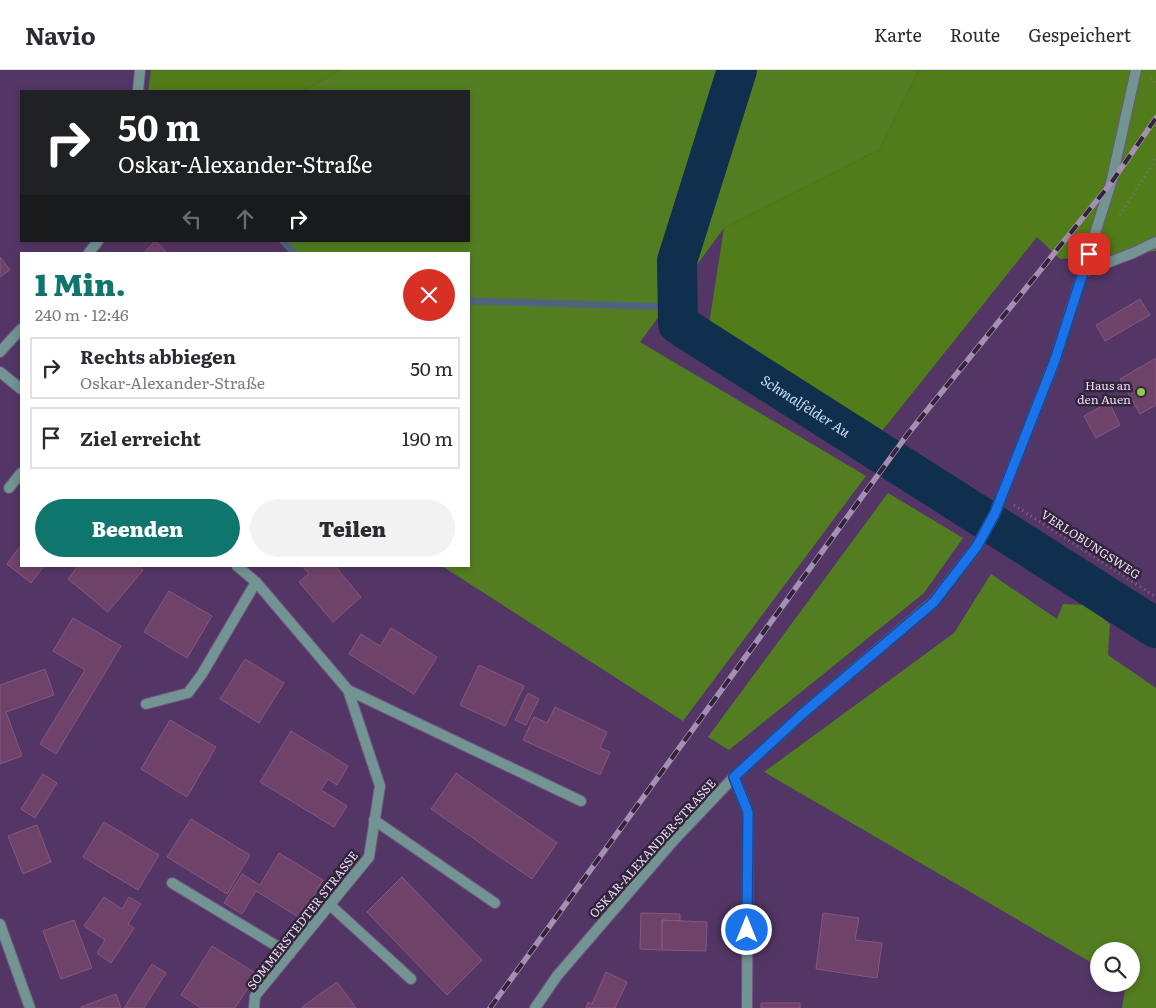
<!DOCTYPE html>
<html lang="de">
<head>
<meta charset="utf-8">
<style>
	body { margin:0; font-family:Literata,serif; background:#f2f2f3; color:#2b2b33; height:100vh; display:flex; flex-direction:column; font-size:19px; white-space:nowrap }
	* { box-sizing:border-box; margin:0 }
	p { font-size:16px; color:#7c7c81 }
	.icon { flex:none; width:28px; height:28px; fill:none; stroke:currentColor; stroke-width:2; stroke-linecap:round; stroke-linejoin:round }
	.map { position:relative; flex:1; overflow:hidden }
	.side { position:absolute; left:20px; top:182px; width:450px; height:315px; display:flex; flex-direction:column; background:#fff; border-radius:0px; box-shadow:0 2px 8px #0003 }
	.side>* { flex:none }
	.banner { position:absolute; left:20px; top:20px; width:450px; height:152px; border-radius:0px; box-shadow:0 2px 8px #0003; background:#202124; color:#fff; overflow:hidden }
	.buttons { position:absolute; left:1090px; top:872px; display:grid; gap:10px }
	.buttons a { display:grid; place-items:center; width:50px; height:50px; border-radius:50%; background:#fff; box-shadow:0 2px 8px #0003; font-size:25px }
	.pin { position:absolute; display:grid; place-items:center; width:42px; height:42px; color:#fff; margin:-21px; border-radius:10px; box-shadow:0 2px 8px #0006 }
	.me { position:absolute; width:55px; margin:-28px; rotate:0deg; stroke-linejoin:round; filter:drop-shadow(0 0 4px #0008) }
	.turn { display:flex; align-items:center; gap:18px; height:105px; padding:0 15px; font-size:22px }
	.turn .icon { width:65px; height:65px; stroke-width:2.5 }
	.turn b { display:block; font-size:35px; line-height:42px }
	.lanes { display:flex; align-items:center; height:48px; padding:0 15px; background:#0003; justify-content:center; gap:25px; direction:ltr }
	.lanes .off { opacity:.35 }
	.round { display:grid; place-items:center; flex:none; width:52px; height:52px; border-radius:26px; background:#f2f2f3 }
	.head { display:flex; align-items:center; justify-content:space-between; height:85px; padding:0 15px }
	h1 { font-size:30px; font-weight:800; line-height:38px; color:#0f766e }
	.cta { display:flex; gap:10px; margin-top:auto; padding:10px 15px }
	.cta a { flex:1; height:58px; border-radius:30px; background:#0f766e; color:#fff; font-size:20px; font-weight:800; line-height:58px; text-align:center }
	.cta a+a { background:#f2f2f3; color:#2b2b33 }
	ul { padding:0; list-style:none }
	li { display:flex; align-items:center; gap:15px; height:62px; margin:0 10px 8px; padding:0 5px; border:2px solid #e1e1e2; border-radius:0px }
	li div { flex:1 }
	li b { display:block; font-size:19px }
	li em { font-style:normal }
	header { display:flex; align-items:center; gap:30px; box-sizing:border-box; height:70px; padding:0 25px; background:#fff; border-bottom:1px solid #e1e1e2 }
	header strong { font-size:24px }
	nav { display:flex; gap:28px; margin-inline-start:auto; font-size:18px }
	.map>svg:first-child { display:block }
</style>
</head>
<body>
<header>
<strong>Navio</strong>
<nav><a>Karte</a><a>Route</a><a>Gespeichert</a></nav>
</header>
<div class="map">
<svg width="1156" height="938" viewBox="0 0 1156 938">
	<rect width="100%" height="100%" fill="#533665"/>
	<path fill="#527e21" d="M341,0H919L880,79L724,158L640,272L866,406L683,651L442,496H469V184H296L284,171H469V21H303Z
		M888,423L963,468L924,523L729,680L708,667Z
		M991,504L1057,549L1063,534L1086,535L1110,554L1108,585L1156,618V938H1122L1126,914H1131V881H1099V897L764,702L954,563Z"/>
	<path fill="#507d19" d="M151,0H341L303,21H148Z
		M919,0H1156V181L1060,189L1037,167L882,361L709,254L724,158L880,79Z"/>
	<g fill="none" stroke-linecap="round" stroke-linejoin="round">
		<path stroke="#526381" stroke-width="7" d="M283,171L295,184
			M469,231L678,237"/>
		<path stroke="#102f4e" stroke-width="40" id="s1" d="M737,0L677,191L678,254L1156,558"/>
	</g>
	<path fill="#6f426a" stroke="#865780" d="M156,171L168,184H143L155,171Z
		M0,187L10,200L0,207Z
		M1140,229L1150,245L1105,271L1096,255Z
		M1156,288V335L1140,344L1120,309Z
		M1109,332L1120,355L1096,368L1084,346Z
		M21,475V496H44L31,513L7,494Z
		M78,496H139L143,500L108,542L68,509Z
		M302,496H335L361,527L333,552L299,512L309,504Z
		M169,521L212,546L187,588L144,562Z
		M73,548L121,576L56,684L40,674L85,600L53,581Z
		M391,558L437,587L414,624L349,584L361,564L380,576Z
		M245,589L284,613L259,653L220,629Z
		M479,595L524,616L505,656L460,635Z
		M45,599L54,625L6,642L22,686L0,694V615Z
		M528,623L539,629L526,655L515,650Z
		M555,637L607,662L600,678L610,682L600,705L523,670L534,647L547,653Z
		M170,650L216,677L187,727L141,699Z
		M291,661L348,696L337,715L328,709L321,720L347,736L334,757L260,712Z
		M456,703L557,773L532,809L431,739Z
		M43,704L57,713L35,748L21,739Z
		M191,749L250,785L227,824L167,787Z
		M104,752L159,785L138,820L83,787Z
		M37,755L51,792L23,804L8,766Z
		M279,783L323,810L300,848L256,821L242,844L224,833L242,804L260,815Z
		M402,807L482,890L447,925L367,842Z
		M104,827L122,839L129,827L141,834L128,854L134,858L111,893L97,883L105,870L84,856Z
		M641,843L680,844V851L662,850V880L640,879Z
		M823,843L859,848L855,870L882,873L877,908L816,899Z
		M74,850L92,898L61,909L43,861Z
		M662,850L707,852L706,881L662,880Z
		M212,876L257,904L235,938H201L181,925Z
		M152,894L166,903L144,938H124Z
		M606,902L627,912L615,938H586L588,932L592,934Z
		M337,912L356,938H302V937Z
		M116,924L121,938H81V937Z
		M761,933H800V938H761Z"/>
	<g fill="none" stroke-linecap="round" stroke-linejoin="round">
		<g stroke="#6f547f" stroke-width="12">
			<path id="lane" d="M9,418L21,403
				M348,620L581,731
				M146,634L188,623L202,604L256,512
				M374,750L495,833
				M172,813L290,884
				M330,835L411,909"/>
		</g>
		<g stroke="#6f547f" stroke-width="12">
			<path id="street" d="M138,21L140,0
				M88,184L98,171
				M1083,202L1133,183L1156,172
				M0,282L21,259
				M0,302L21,319
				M237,496L256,512L348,620L380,716L369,787L255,926L254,938
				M734,707L748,742L747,938
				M0,854L30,938
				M535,938L557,906L674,770L734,707L801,645L934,531L977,476L995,443L1055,290L1111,113L1136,0"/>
		</g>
		<path stroke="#836992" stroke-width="3" stroke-dasharray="1 4" stroke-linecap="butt" d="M1151,8L1156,14
			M1120,145L1156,89
			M1014,435L1156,527"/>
		<use href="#lane" stroke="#729492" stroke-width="10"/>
		<use href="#street" stroke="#729492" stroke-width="10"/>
		<g stroke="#a58fb3" stroke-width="5.5">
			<path id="rail" d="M490,938L907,365L1111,113L1156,48"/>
		</g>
		<use href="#rail" stroke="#32253a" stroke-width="4" stroke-dasharray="11" stroke-linecap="butt"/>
	</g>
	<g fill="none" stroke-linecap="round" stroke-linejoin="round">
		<g stroke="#114b97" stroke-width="12">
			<path id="route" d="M747,860L748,742L734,707L801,645L934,532L977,476L995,443L1055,290L1089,184"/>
		</g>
		<use href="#route" stroke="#1a73e8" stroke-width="9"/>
	</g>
	<circle fill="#8cce45" stroke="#32253a" stroke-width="2" cx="1141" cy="322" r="5"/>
	<g text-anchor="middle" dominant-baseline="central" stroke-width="5" stroke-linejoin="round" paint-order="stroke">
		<g font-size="12" fill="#ecdbf7" stroke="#32253a" text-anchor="end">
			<text x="1131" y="315">Haus an<tspan x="1131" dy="14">den Auen</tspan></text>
		</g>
		<g font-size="12" fill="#ecdbf7" stroke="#32253a">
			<text transform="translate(1091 474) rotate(33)">VERLOBUNGSWEG</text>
			<text transform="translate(652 778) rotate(-48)">OSKAR-ALEXANDER-STRASSE</text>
			<text transform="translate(302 850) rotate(-52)">SOMMERSTEDTER STRASSE</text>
		</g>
		<g font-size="14" font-style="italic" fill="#c9def6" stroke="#32253a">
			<text stroke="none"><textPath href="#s1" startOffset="415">Schmalfelder Au</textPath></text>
		</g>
	</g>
</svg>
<div class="buttons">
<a><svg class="icon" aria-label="search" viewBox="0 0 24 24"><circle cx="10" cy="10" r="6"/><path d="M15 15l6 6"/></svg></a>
</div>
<div class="pin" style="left:1089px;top:184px;background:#d93025"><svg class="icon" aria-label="arrive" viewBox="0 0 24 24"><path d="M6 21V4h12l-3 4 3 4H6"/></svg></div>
<svg class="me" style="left:747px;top:860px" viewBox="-20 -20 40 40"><circle r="17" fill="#1a73e8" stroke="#fff" stroke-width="3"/><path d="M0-11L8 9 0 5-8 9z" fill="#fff"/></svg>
<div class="banner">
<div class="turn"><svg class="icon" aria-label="right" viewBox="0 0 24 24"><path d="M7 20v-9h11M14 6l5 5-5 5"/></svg><div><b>50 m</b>Oskar-Alexander-Straße</div></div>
<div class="lanes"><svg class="icon off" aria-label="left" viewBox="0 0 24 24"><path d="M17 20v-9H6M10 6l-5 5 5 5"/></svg><svg class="icon off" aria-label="ahead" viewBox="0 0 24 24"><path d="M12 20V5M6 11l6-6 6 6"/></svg><svg class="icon" aria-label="right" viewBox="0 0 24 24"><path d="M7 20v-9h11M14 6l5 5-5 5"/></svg></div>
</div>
<section class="side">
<div class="head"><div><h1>1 Min.</h1><p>240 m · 12:46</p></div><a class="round" style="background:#d93025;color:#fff"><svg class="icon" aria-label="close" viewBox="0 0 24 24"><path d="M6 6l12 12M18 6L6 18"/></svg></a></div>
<ul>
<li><svg class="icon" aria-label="right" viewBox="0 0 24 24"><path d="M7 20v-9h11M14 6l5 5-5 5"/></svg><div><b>Rechts abbiegen</b><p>Oskar-Alexander-Straße</p></div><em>50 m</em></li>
<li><svg class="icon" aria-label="arrive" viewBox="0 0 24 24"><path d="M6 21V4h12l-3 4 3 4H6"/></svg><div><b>Ziel erreicht</b></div><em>190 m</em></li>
</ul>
<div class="cta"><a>Beenden</a><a>Teilen</a></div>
</section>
</div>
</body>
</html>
